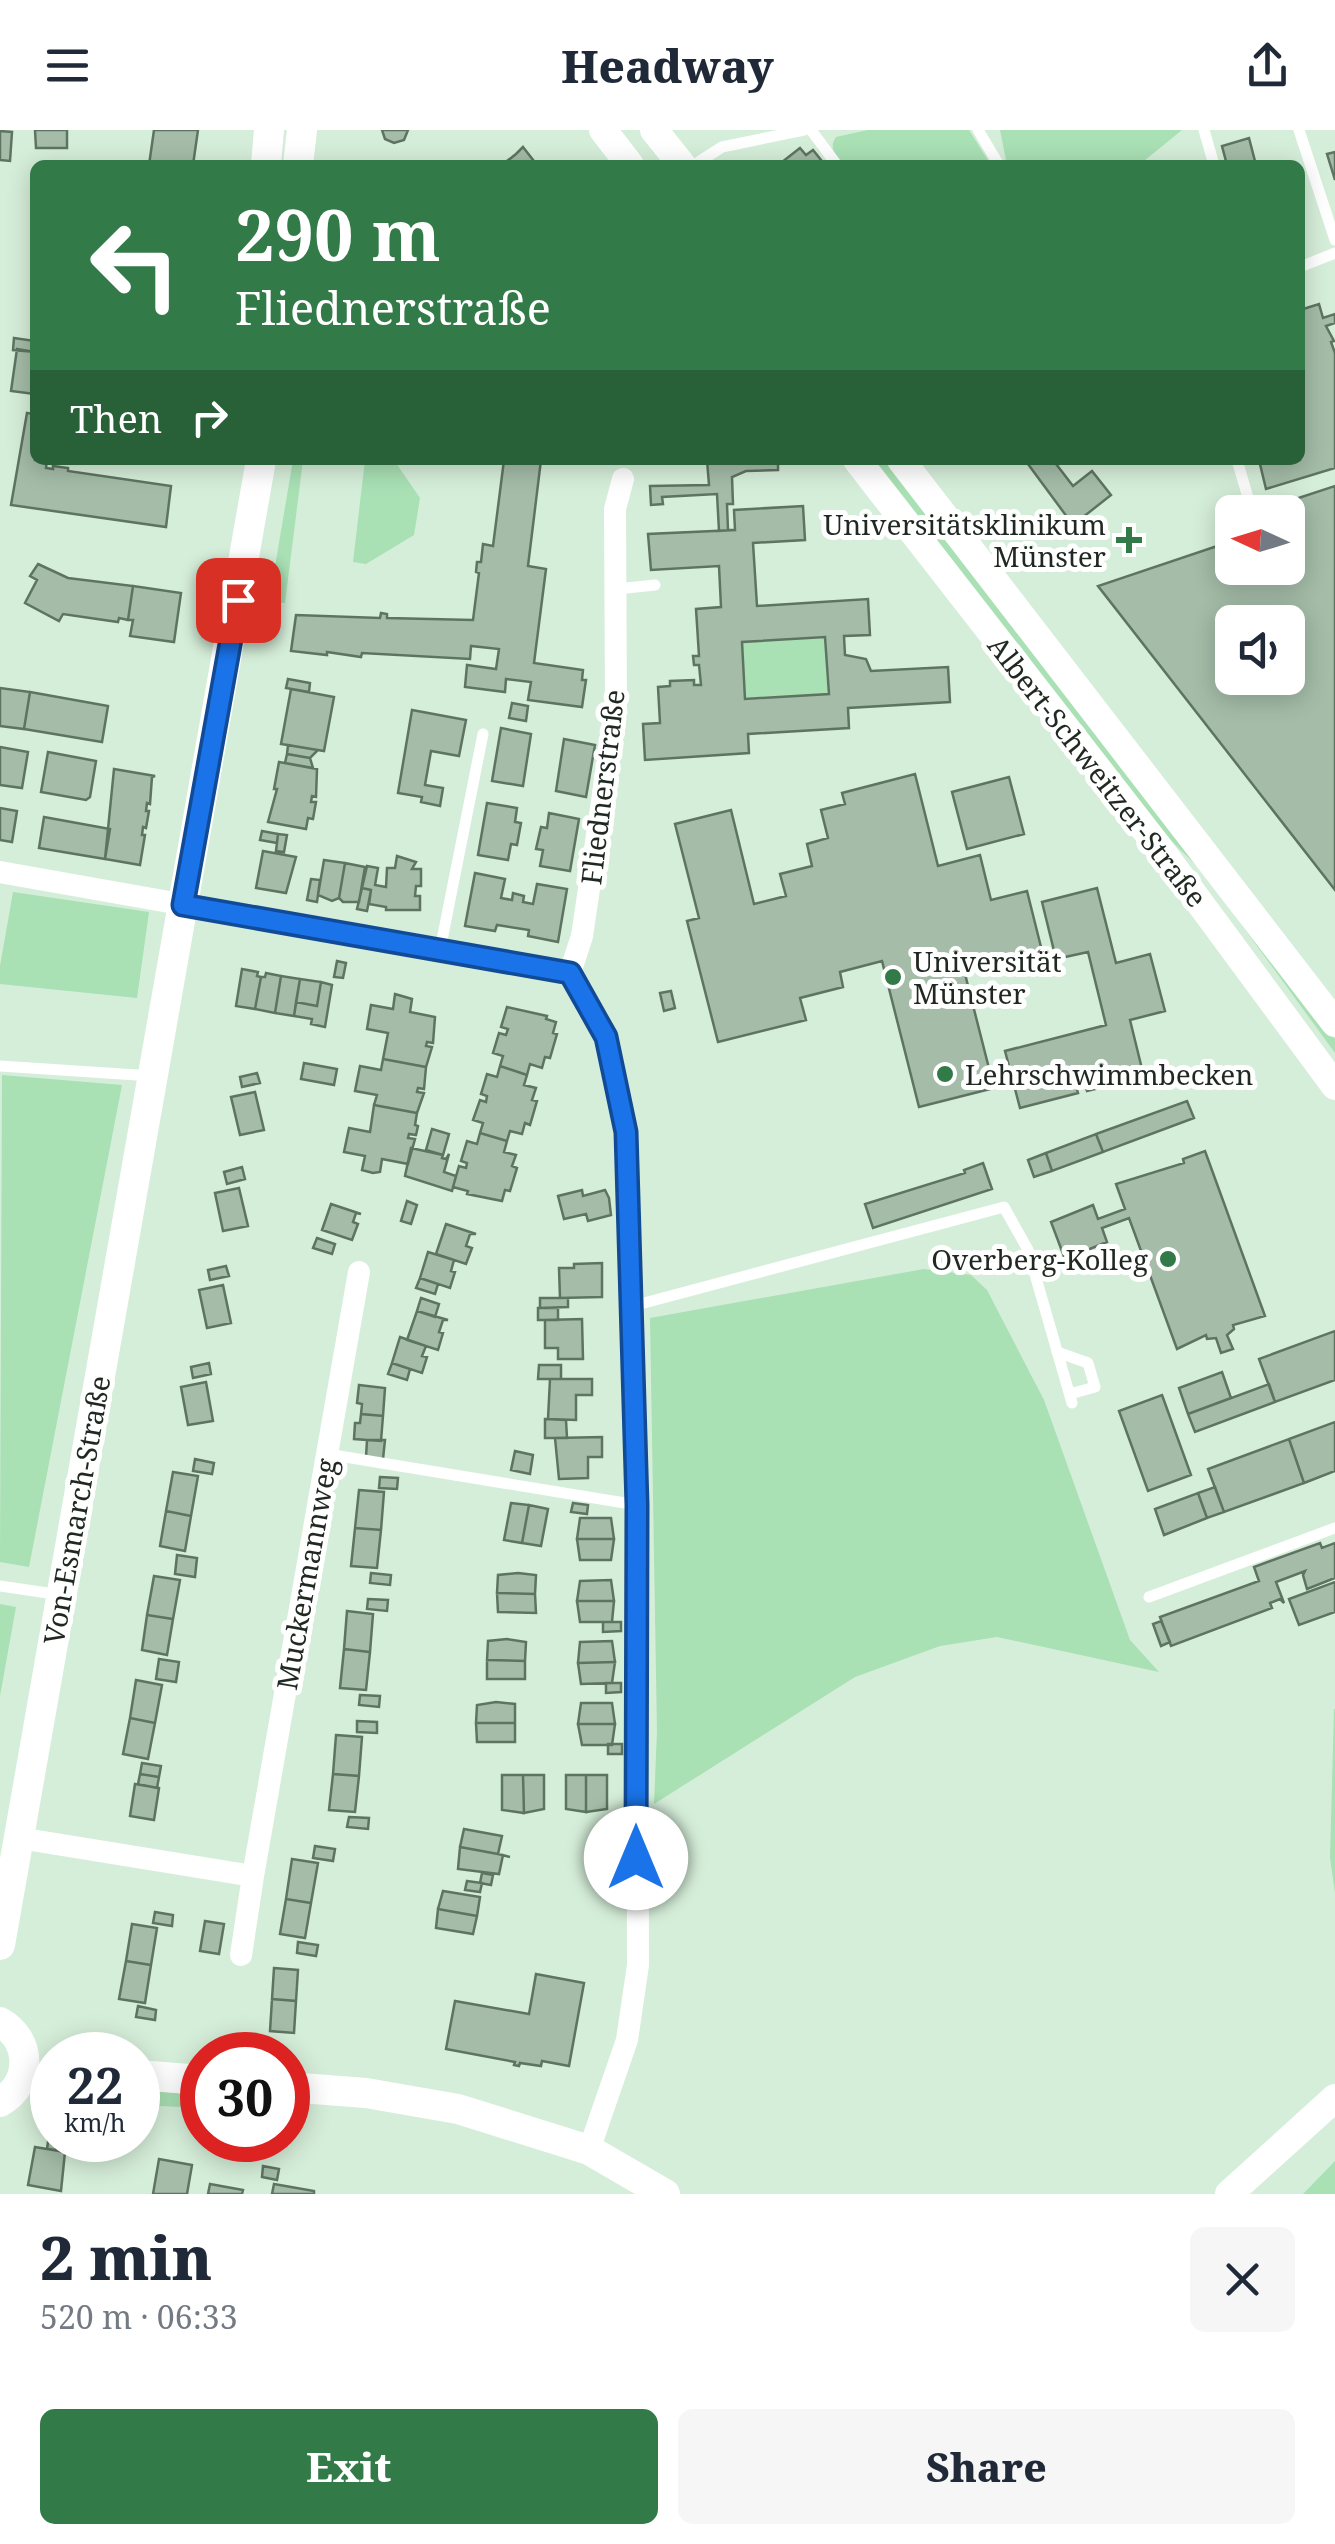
<!DOCTYPE html>
<html lang="en">
<head>
<meta charset="utf-8">
<style>
	body { margin:0; font-family:"Noto Serif",serif; background:#f6f6f7; color:#1f2937; height:100vh; display:flex; flex-direction:column; font-size:38px; white-space:nowrap }
	* { box-sizing:border-box; margin:0 }
	p { font-size:32px; color:#747a83 }
	.icon { flex:none; width:55px; height:55px; fill:none; stroke:currentColor; stroke-width:2; stroke-linecap:round; stroke-linejoin:round }
	.map { position:relative; height:2064px; overflow:hidden }
	.side { display:flex; flex-direction:column; background:#fff; flex:1 }
	.side>* { flex:none }
	.hud { position:absolute; left:30px; top:30px; width:1275px; height:305px; border-radius:15px; box-shadow:0 5px 25px #0003; background:#327a47; color:#fff; overflow:hidden }
	.needle { width:65px; rotate:274deg }
	.tools { position:absolute; left:1215px; top:365px; display:grid; gap:20px }
	.tools a { display:grid; place-items:center; width:90px; height:90px; border-radius:15px; background:#fff; box-shadow:0 5px 25px #0003; font-size:50px }
	.speed { position:absolute; left:30px; top:1902px; display:flex; gap:20px; font-size:50px; font-weight:700; text-align:center }
	.speed>* { display:grid; place-content:center; width:130px; height:130px; border-radius:50%; background:#fff; box-shadow:0 5px 25px #0003; line-height:1 }
	.speed small { font-size:25px; font-weight:400 }
	.speed .limit { border:15px solid #d22; background:#fff; color:#111 }
	.pin { position:absolute; display:grid; place-items:center; width:85px; height:85px; color:#fff; margin:-42px; border-radius:20px; box-shadow:0 5px 15px #0006 }
	.me { position:absolute; width:110px; margin:-55px; rotate:0deg; stroke-linejoin:round; filter:drop-shadow(0 0 8px #0008) }
	.turn { display:flex; align-items:center; gap:35px; height:210px; padding:0 40px; font-size:45px }
	.turn .icon { width:130px; height:130px; stroke-width:2.5 }
	.turn b { display:block; font-size:70px; line-height:85px }
	.then { display:flex; align-items:center; height:95px; padding:0 40px; background:#0003; gap:20px; font-size:38px }
	.round { display:grid; place-items:center; flex:none; width:105px; height:105px; border-radius:15px; background:#f6f6f7 }
	.overview { display:flex; align-items:center; justify-content:space-between; height:170px; padding:0 40px }
	h1 { font-size:60px; font-weight:800; line-height:75px }
	.button { display:flex; gap:20px; margin-top:auto; padding:20px 40px }
	.button a { flex:1; height:115px; border-radius:15px; background:#327a47; color:#fff; font-size:40px; font-weight:800; line-height:115px; text-align:center }
	.button a+a { background:#f6f6f7; color:#1f2937 }
	header { display:flex; justify-content:space-between; align-items:center; height:130px; padding:0 40px; background:#fff; font-size:45px; font-weight:800 }
	.map>svg:first-child { display:block }
</style>
</head>
<body>
<header><svg class="icon" aria-label="menu" viewBox="0 0 24 24"><path d="M4 6h16M4 12h16M4 18h16"/></svg>Headway<svg class="icon" aria-label="share" viewBox="0 0 24 24"><path d="M12 15V3M7 8l5-5 5 5M5 13v7h14v-7"/></svg></header>
<div class="map">
<svg width="1335" height="2064" viewBox="0 0 1335 2064">
	<rect width="100%" height="100%" fill="#d5eed9"/>
	<path fill="#a9e0b4" d="M868,0H969L991,35H843C836,26 828,18 836,7Z
		M1000,0H1182L1139,35H1007Z
		M293,330H303L285,473L269,472Z
		M365,330H394L420,368L414,405L366,434L353,432Z
		M869,330H890L1281,835L1335,909V923L1203,742L1142,682Z
		M825,507L829,564L745,569L742,512Z
		M13,762L149,782L137,868L0,854V836Z
		M2,945L122,955L29,1437L0,1432Z
		M924,1139L971,1145L987,1160L1044,1270L1130,1510L1159,1542L997,1507L940,1516L855,1547L654,1674L657,1601L650,1188Z
		M0,1474L16,1477L0,1566Z
		M1334,1579H1335V1763L1330,1728Z
		M138,1960L202,1965V1978L138,1975Z
		M1335,2031V2064H1303Z"/>
	<path fill="#a4bca8" stroke="#5e7462" stroke-width="2.5" fill-rule="evenodd" d="M35,0H67V18H36Z
		M154,0H198L193,35H149Z
		M408,0L404,10L394,13L385,9L382,0Z
		M0,1L12,2L10,31L0,30Z
		M1249,8L1256,35H1227L1222,16Z
		M523,17L537,35H502L516,24Z
		M800,18L806,25L813,20L825,35H785L782,32Z
		M1335,22V50L1327,24Z
		M1319,174L1323,188L1335,184V193L1326,196L1334,211L1331,212L1335,223V338L1266,359L1259,330H1300V180Z
		M14,208L35,211V222L13,220Z
		M17,219L35,222V264L11,261Z
		M27,283L35,284V330H47L46,338L53,339V336L68,338V341L171,356L166,397L11,375Z
		M504,330H541L528,436L546,439L534,533L583,540L582,550H586L582,577L528,570L531,552L506,549L505,562L465,557L467,535L496,539L499,519L471,516L470,529L362,523L361,527L327,522V525L291,521L296,485L380,488L381,483L387,484V488L473,490L479,443L476,442L477,432H481L483,414L493,416Z
		M707,330H778V340L746,341L732,347L733,374H727L728,400H735L719,401L717,364L662,367L663,374L651,375L650,356L709,355Z
		M1025,330H1053L1073,356L1092,341L1111,365L1073,395Z
		M1335,356V760L1098,456L1232,411V438H1288V382H1256ZM1232,492H1288V548H1232Z
		M803,376L805,410L753,413L757,476L868,469L870,505L844,506L845,525L866,529L871,541L948,537L950,572L848,578L849,598L748,604L749,623L645,630L643,594L660,593L658,557L670,556V551L694,550V555H701L699,535H694L693,526H699L696,479L721,477L719,436L651,440L648,404L735,400L734,380ZM825,507L829,564L745,569L742,512Z
		M38,434L68,448L133,456L128,490L119,488L118,492L63,484L59,491L25,473L37,450L30,446Z
		M133,456L181,463L174,512L130,506L133,490H128Z
		M288,549L310,553L309,562L286,558Z
		M0,558L30,562L24,599L0,596Z
		M291,559L334,567L324,621L281,614Z
		M30,562L108,576L102,612L24,599Z
		M512,573L528,576L526,591L509,588Z
		M412,580L466,590L459,626L431,621L425,655L443,658L440,676L421,672L422,667L398,663Z
		M501,598L531,604L523,656L492,651Z
		M564,609L595,615L586,667L556,661Z
		M288,615L318,620L310,628L287,624Z
		M0,617L28,622L22,658L0,655Z
		M48,622L96,631L90,667L86,670L41,662Z
		M287,624L310,628L313,638L285,633Z
		M279,632L317,639L316,667L312,666L311,672H316L313,689L308,688L306,699L268,692L277,659H274Z
		M114,639L155,646L152,647L150,674L147,673L146,681H149L146,698L143,697L142,705H145L140,735L105,729Z
		M915,644L938,736L980,725L991,770L1027,761L1042,821L964,840L994,958L919,977L882,831L840,842L843,857L800,868L806,890L718,912L687,791L699,788L675,694L731,680L754,774L786,766L780,744L812,736L807,714L828,708L821,680L845,674L842,663Z
		M1009,647L1024,704L967,719L952,662Z
		M487,673L517,678L515,692L521,693L517,715L511,714L508,730L478,725Z
		M0,678L17,681L12,712L0,710Z
		M549,683L579,689L570,741L540,736L543,720L536,719L541,697L547,698Z
		M44,687L110,699L105,729L39,718Z
		M262,701L278,704L277,713L260,710Z
		M278,704L287,705L284,722L276,721Z
		M263,721L296,727L286,763L256,758Z
		M397,726L416,732L412,739H421V756H416L415,766H420V780H386V777L369,774L371,760L362,758L367,736L378,738L375,755L386,757L387,738H395Z
		M324,730L345,733L339,768L332,771L318,765Z
		M345,733L365,737L359,772H343L339,768Z
		M475,743L505,749L501,768L512,770L513,763L524,766L523,772L533,774L537,754L567,759L558,812L528,806L529,800L497,795L495,801L465,796Z
		M311,749L320,750L317,772L307,770Z
		M362,758L371,760L367,781L357,779Z
		M1097,758L1116,833L1150,824L1165,881L1130,890L1144,947L1087,961L1083,947L1074,949L1078,963L1020,978L1005,921L1106,895L1088,822L1056,829L1042,772Z
		M337,831L346,833L343,848L334,847Z
		M242,839L258,842L257,846L261,847L255,879L236,876Z
		M266,843L281,846L275,883L255,879L261,847H265Z
		M281,846L300,849L294,886L275,883Z
		M300,849L321,852L317,876L296,872Z
		M321,852L332,855L325,897L311,894L312,889L294,886L296,872L317,876Z
		M671,861L675,878L664,881L660,863Z
		M395,864L412,869L410,882L435,887L433,913L427,912L426,916L432,917L426,937L383,929L388,903L367,899L371,875L393,879Z
		M507,877L547,886L546,889L556,892L553,903L557,904L550,928L545,927L542,938L530,934L527,945L500,936L503,926L493,923L499,903L506,905L508,899L501,897Z
		M383,929L426,937L424,959L418,958L417,962L424,963L417,983L374,975L377,965L355,961L360,936L381,940Z
		M304,933L337,939L334,955L301,949Z
		M500,936L527,945L524,955L536,958L532,970L537,971L530,995L525,993L522,1004L510,1001L507,1011L480,1003L483,993L473,990L480,970L486,972L487,966L481,964L487,944L497,947Z
		M257,943L260,953L242,957L240,947Z
		M255,962L264,1000L240,1005L231,967Z
		M1187,971L1194,988L1103,1022L1096,1004Z
		M374,975L417,983L415,995L418,996L416,1005L409,1004L408,1008L415,1009L408,1034L382,1029L380,1042L373,1043L362,1040L365,1026L344,1022L349,998L370,1002Z
		M432,999L449,1004L443,1025L426,1020Z
		M480,1003L507,1011L504,1022L516,1025L512,1036L517,1038L510,1061L505,1060L502,1071L467,1064L468,1061L453,1057L459,1036L466,1038L467,1033L461,1031L467,1011L477,1014Z
		M1096,1004L1103,1022L1052,1041L1046,1023Z
		M411,1018L443,1025L442,1028L446,1029L449,1024L444,1042L456,1046L452,1061L405,1046Z
		M1205,1021L1265,1186L1233,1195L1234,1199L1227,1205L1233,1219L1221,1223L1216,1208L1207,1209L1206,1205L1177,1219L1129,1088L1102,1098L1107,1112L1065,1129L1051,1092L1093,1075L1098,1089L1125,1079L1116,1054L1184,1033L1183,1029Z
		M1046,1023L1052,1041L1034,1047L1028,1030Z
		M983,1033L992,1059L873,1098L865,1074L965,1043L964,1040Z
		M242,1037L245,1049L227,1054L224,1042Z
		M239,1058L248,1096L223,1101L215,1063Z
		M582,1060L583,1066L605,1060L609,1068L611,1085L588,1091L586,1084L564,1089L558,1066Z
		M407,1071L417,1075L411,1094L401,1091Z
		M331,1074L361,1084L356,1083L353,1092L358,1094L352,1110L322,1100Z
		M446,1094L476,1104H470L466,1116L472,1118L466,1134L436,1124Z
		M317,1108L335,1114L332,1124L313,1118Z
		M428,1122L454,1130L451,1141L455,1142L450,1158L420,1148Z
		M602,1133V1167L560,1168L559,1138H574V1134Z
		M226,1136L229,1146L210,1150L208,1140Z
		M420,1148L438,1154L435,1164L416,1158Z
		M223,1155L231,1193L207,1198L199,1160Z
		M421,1168L439,1174L435,1187L417,1181Z
		M540,1168H568V1177L540,1178Z
		M538,1178H558V1190H538Z
		M417,1181L448,1190H443L439,1202L443,1203L438,1220L407,1210Z
		M582,1189L583,1229H558V1218H545V1190Z
		M1335,1201V1250L1275,1272L1259,1229Z
		M400,1207L426,1216L422,1226L427,1227L422,1243L392,1233Z
		M209,1233L211,1244L193,1248L191,1237Z
		M392,1233L410,1239L407,1250L388,1244Z
		M539,1235H561V1249H538Z
		M1222,1242L1231,1268L1188,1284L1179,1258Z
		M550,1249H592V1265H576V1290L548,1289Z
		M206,1252L213,1291L188,1295L181,1257Z
		M1269,1254L1275,1272L1195,1302L1188,1284Z
		M359,1255L385,1258L383,1286L361,1284L362,1274L357,1273Z
		M1162,1265L1191,1345L1148,1361L1119,1281Z
		M361,1284L383,1286L381,1311L354,1309L355,1293H360Z
		M545,1289L566,1290L567,1308H545Z
		M1335,1292V1341L1304,1353L1289,1309Z
		M602,1307V1327H588V1348L559,1349L555,1308Z
		M1289,1309L1304,1353L1224,1382L1208,1339Z
		M367,1310H385L383,1329L366,1327Z
		M515,1321L533,1325L530,1344L511,1340Z
		M195,1329L214,1333L212,1344L193,1341Z
		M173,1342L198,1346L191,1386L166,1381Z
		M380,1347L398,1348L397,1359L379,1358Z
		M1215,1357L1224,1382L1207,1388L1198,1363Z
		M359,1360L384,1362L381,1400L355,1398Z
		M1198,1363L1207,1388L1164,1405L1155,1379Z
		M511,1373L529,1375L522,1413L504,1410Z
		M573,1373L588,1375L587,1384L571,1382Z
		M529,1375L548,1379L541,1416L522,1413Z
		M166,1381L191,1386L185,1421L160,1416Z
		M580,1388H611L614,1409H577Z
		M355,1398L381,1400L377,1438L351,1436Z
		M577,1409H614L611,1430H580Z
		M1320,1413L1322,1418L1335,1413V1448L1307,1459L1303,1445L1305,1441L1276,1452L1284,1473L1280,1469L1270,1473L1272,1478L1171,1516L1160,1487L1259,1451L1254,1437Z
		M177,1425L197,1428L195,1447L175,1444Z
		M371,1443L391,1445L390,1455L370,1453Z
		M518,1443L536,1445L535,1464L497,1463L498,1445Z
		M154,1446L180,1450L173,1489L147,1485Z
		M611,1450L614,1471H577L580,1451Z
		M1335,1452V1482L1299,1495L1289,1469Z
		M497,1463L535,1464L536,1483L498,1482Z
		M368,1469L388,1470L387,1481L367,1479Z
		M577,1471H614L612,1492H580Z
		M347,1481L373,1484L370,1522L344,1519Z
		M147,1485L173,1489L167,1525L142,1520Z
		M1161,1491L1170,1512L1161,1516L1153,1494Z
		M603,1492H621V1501L603,1502Z
		M507,1509L526,1512L525,1531L487,1530L488,1511Z
		M612,1511L615,1532L578,1533L580,1512Z
		M344,1519L370,1522L366,1560L340,1558Z
		M159,1529L179,1532L176,1552L156,1549Z
		M487,1530L525,1531V1549H487Z
		M615,1532L612,1553L581,1554L578,1533Z
		M136,1550L162,1555L155,1593L130,1588Z
		M606,1553H621V1562L606,1563Z
		M360,1565L380,1566L379,1577L359,1575Z
		M496,1572L515,1574V1593H476L477,1575Z
		M581,1573H612L615,1594H578Z
		M130,1588L155,1593L148,1629L123,1624Z
		M357,1591L377,1592V1603L357,1602Z
		M476,1593H515V1612H477Z
		M578,1594H615L612,1615H582Z
		M336,1605L362,1607L359,1646L333,1644Z
		M608,1614H622V1624H608Z
		M142,1633L161,1636L159,1647L140,1644Z
		M140,1644L159,1647L157,1658L138,1654Z
		M333,1644L359,1646L355,1682L329,1680Z
		M502,1645H523L524,1683L502,1680Z
		M523,1645H544V1679L524,1683Z
		M566,1645H586V1682L566,1679Z
		M586,1645H607V1679L586,1682Z
		M135,1654L159,1658L154,1690L130,1686Z
		M349,1687L369,1688L368,1699L347,1697Z
		M464,1699L502,1706L498,1724L460,1717Z
		M315,1716L335,1719L333,1731L313,1728Z
		M460,1717L498,1724L510,1727L503,1725L499,1744L458,1739Z
		M292,1729L318,1733L311,1773L286,1769Z
		M482,1743L493,1745L491,1755L480,1753Z
		M467,1751L482,1753L480,1762L465,1760Z
		M443,1761L480,1767L477,1786L438,1779Z
		M286,1769L311,1773L305,1808L280,1804Z
		M438,1779L477,1786L473,1804L436,1798Z
		M155,1782L173,1785L172,1796L153,1793Z
		M205,1791L224,1794L219,1824L200,1821Z
		M132,1794L157,1798L151,1835L126,1831Z
		M298,1812L318,1815L316,1826L297,1823Z
		M126,1831L151,1835L145,1873L119,1869Z
		M274,1838L298,1840L296,1871L272,1869Z
		M536,1844L584,1853L569,1936L542,1931L541,1936L520,1933L519,1936L514,1935L515,1932L446,1919L455,1871L529,1884Z
		M272,1869L296,1871L294,1903L270,1901Z
		M138,1876L156,1880L155,1890L136,1887Z
		M50,1998L52,2010H58L56,2020L47,2019Z
		M35,2017L65,2022L61,2061L28,2055Z
		M159,2029L192,2035L187,2064H153Z
		M263,2036L279,2039L277,2050L262,2047Z
		M210,2054L243,2060L242,2064H208Z
		M274,2054L314,2061V2064H272Z"/>
	<g fill="none" stroke-linecap="round" stroke-linejoin="round">
		<path stroke="#fff" stroke-width="11" d="M811,0L837,35
			M978,0L999,35
			M1204,0L1214,35
			M1299,0L1335,110
			M694,35L722,17L804,0
			M1300,137L1335,123
			M1237,330L1249,371
			M617,459L655,455
			M440,820L483,604
			M0,936L152,946
			M629,1177L1004,1077L1028,1120L1072,1273
			M1057,1222L1088,1233L1095,1257L1070,1264
			M327,1324L637,1375
			M0,1456L61,1465
			M1149,1467L1335,1398"/>
		<path stroke="#fff" stroke-width="22" d="M0,742L570,843L606,907L626,1001L637,1375L638,1835L627,1910L589,2020
			M570,843L582,806L616,577L615,379L623,349
			M19,1708L253,1746L359,1142
			M241,1825L253,1746"/>
		<path stroke="#fff" stroke-width="28" d="M603,0L630,35
			M654,0L682,35
			M857,330L1160,719L1335,956
			M901,330L1335,893
			M1229,2064L1335,1968"/>
		<path stroke="#fff" stroke-width="30" d="M266,35L269,0
			M298,35L302,0
			M0,1815L261,330
			M0,1892C32,1910 33,1953 0,1972
			M138,1945L202,1950
			M288,1957L366,1963L458,1979L589,2020L665,2064"/>
	</g>
	<g fill="none" stroke-linecap="round" stroke-linejoin="round">
		<g stroke="#114b97" stroke-width="25">
			<path id="route" d="M238,470L183,775L570,843L606,907L626,1002L637,1375L636,1728"/>
		</g>
		<use href="#route" stroke="#1a73e8" stroke-width="18"/>
	</g>
	<g fill="#327a47" stroke="#fff" stroke-width="4">
		<path d="M1124 395h10v10h10v10h-10v10h-10v-10h-10v-10h10z"/>
		<circle cx="893" cy="847" r="10"/>
		<circle cx="945" cy="944" r="10"/>
		<circle cx="1168" cy="1129" r="10"/>
	</g>
	<g text-anchor="middle" dominant-baseline="central" stroke-width="10" stroke-linejoin="round" paint-order="stroke">
		<g font-size="28" fill="#1f2821" stroke="#fff" text-anchor="end">
			<text x="1106" y="394">Universitätsklinikum<tspan x="1106" dy="32">Münster</tspan></text>
			<text x="913" y="831" text-anchor="start">Universität<tspan x="913" dy="32">Münster</tspan></text>
			<text x="965" y="944" text-anchor="start">Lehrschwimmbecken</text>
			<text x="1148" y="1129">Overberg-Kolleg</text>
		</g>
		<g font-size="28" fill="#1f2821" stroke="#fff">
			<text transform="translate(1098 641) rotate(52)">Albert-Schweitzer-Straße</text>
			<text transform="translate(602 657) rotate(-83)">Fliednerstraße</text>
			<text transform="translate(76 1380) rotate(-80)">Von-Esmarch-Straße</text>
			<text transform="translate(306 1444) rotate(-80)">Muckermannweg</text>
		</g>
	</g>
</svg>
<div class="tools">
<a><svg class="needle" viewBox="-14 -14 28 28"><path d="M0-13l5 13h-10z" fill="#e53935"/><path d="M0 13l5-13h-10z" fill="#747a83"/></svg></a>
<a><svg class="icon" aria-label="sound" viewBox="0 0 24 24"><path d="M4 9h4l5-4v14l-5-4H4zM17 9q2 3 0 6"/></svg></a>
</div>
<div class="speed"><div>22<small>km/h</small></div><div class="limit">30</div></div>
<div class="pin" style="left:238px;top:470px;background:#d93025"><svg class="icon" aria-label="arrive" viewBox="0 0 24 24"><path d="M6 21V4h12l-3 4 3 4H6"/></svg></div>
<svg class="me" style="left:636px;top:1728px" viewBox="-20 -20 40 40"><circle r="19" fill="#fff"/><path d="M0-13L10 11 0 6-10 11z" fill="#1a73e8"/></svg>
<div class="hud">
<div class="turn"><svg class="icon" aria-label="left" viewBox="0 0 24 24"><path d="M17 20v-9H6M10 6l-5 5 5 5"/></svg><div><b>290 m</b>Fliednerstraße</div></div>
<div class="then">Then<svg class="icon" aria-label="right" viewBox="0 0 24 24"><path d="M7 20v-9h11M14 6l5 5-5 5"/></svg></div>
</div>
</div>
<section class="side">
<div class="overview"><div><h1>2 min</h1><p>520 m · 06:33</p></div><a class="round"><svg class="icon" aria-label="close" viewBox="0 0 24 24"><path d="M6 6l12 12M18 6L6 18"/></svg></a></div>
<div class="button"><a>Exit</a><a>Share</a></div>
</section>
</body>
</html>
